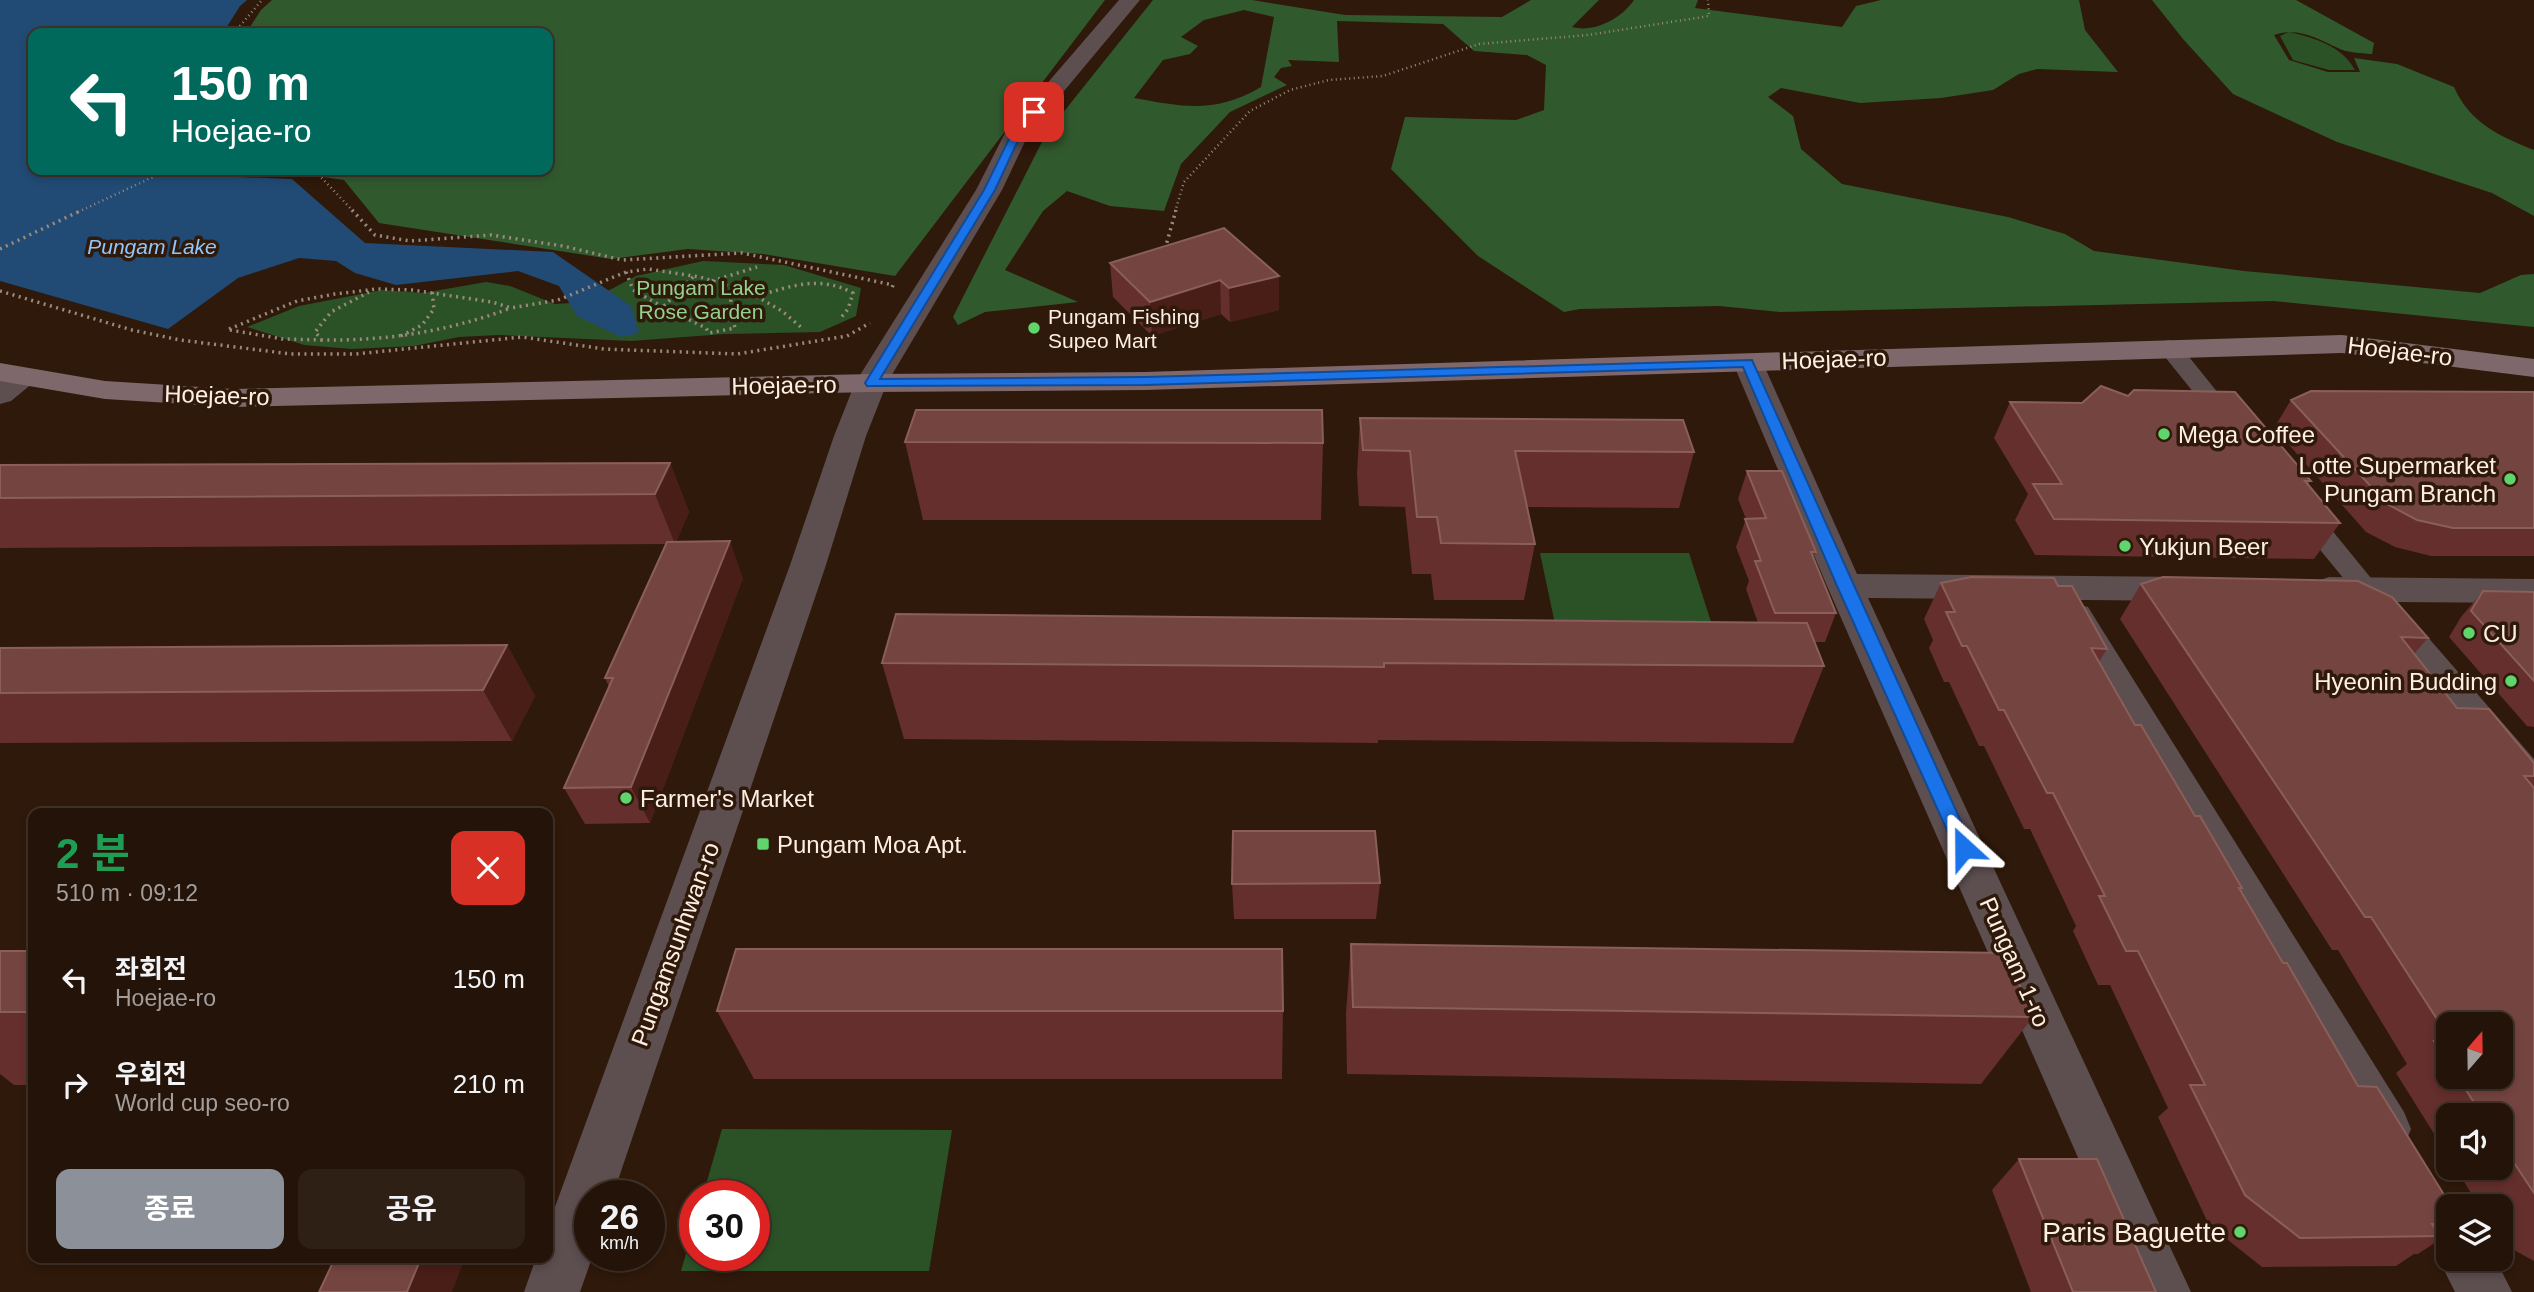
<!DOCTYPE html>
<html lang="ko">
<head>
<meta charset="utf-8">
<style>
	body { margin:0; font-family:Arial,"Noto Sans KR",sans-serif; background:#2f2016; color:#f1f3f6; height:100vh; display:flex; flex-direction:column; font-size:26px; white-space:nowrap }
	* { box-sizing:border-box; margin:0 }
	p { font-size:23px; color:#a39e9c }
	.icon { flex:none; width:38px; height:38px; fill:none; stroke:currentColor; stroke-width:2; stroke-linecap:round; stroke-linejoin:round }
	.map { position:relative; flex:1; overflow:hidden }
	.details { position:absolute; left:28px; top:808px; width:525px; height:455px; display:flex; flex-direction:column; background:#231308; border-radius:14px; box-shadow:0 4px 10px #0003,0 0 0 2px #403229 }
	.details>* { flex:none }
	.top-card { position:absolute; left:28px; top:28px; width:525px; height:147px; border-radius:14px; box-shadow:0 4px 10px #0003,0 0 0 2px #403229; background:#00695c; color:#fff; overflow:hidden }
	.needle { width:46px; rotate:20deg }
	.tools { position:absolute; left:2436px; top:1012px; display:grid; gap:14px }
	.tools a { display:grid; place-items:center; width:77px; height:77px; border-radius:14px; background:#231308; box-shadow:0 4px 10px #0003,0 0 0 2px #403229; font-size:35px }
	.speed { position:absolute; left:574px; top:1180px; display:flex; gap:14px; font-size:35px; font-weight:700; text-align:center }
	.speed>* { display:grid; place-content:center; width:91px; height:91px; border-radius:50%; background:#231308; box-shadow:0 4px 10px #0003,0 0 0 2px #403229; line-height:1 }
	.speed small { font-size:18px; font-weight:400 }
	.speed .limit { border:10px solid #d22; background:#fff; color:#111 }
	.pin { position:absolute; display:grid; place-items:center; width:60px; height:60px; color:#fff; margin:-30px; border-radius:14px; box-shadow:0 4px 10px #0006 }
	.me { position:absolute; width:77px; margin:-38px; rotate:336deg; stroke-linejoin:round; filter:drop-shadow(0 0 5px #0008) }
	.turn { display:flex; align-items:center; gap:24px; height:147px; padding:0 28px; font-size:32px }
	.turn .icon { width:91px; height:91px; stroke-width:2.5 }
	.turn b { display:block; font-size:49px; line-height:60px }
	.round { display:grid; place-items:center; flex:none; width:74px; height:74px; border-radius:14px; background:#2f2016 }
	.summary { display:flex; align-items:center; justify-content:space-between; height:119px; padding:0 28px }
	h1 { font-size:42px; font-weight:700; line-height:52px; color:#1e9e55 }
	.action { display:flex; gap:14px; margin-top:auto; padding:14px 28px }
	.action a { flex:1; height:80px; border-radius:14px; background:#8c9099; color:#fff; font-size:28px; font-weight:700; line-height:80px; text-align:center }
	.action a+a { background:#2f2016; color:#f1f3f6 }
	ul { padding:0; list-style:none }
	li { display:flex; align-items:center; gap:21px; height:105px; padding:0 28px }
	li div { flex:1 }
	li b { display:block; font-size:26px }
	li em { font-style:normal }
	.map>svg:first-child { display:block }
</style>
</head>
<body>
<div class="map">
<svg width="2534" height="1292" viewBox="0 0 2534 1292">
	<rect width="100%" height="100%" fill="#2f190a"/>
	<path fill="#2b5227" d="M2289,32C2315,38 2342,46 2355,70H2329L2293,60L2280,36Z
		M703,261L784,265L861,288L856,316L820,332L725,334L631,341L499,335L459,337L414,346L352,349L304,345L247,327L299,306L382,290L423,293L486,282L510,286L555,304L587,302L636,276Z
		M1540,553H1689L1712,625L1555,624Z
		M722,1129L952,1130L929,1271H681L695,1223V1255H754V1195H703Z"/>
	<path fill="#31592e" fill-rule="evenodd" d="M272,0H1105L895,276L763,254L688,249L611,259L379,223L344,180L273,170H548V33H246L261,10Z
		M1153,0H1252L1345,15L1502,17L1531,0H1599L1572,27C1594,33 1621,19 1634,0H1698L1695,8L1842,27L1856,6L1881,0H2079L2085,30L2118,72L2037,69L2019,74L1993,90L1941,98L1860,103L1781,88L1768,97L1793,116L1801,149L1842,184L2008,217L2065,234L2094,251L2244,271L2480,293L2521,275L2534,274V327L2273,301L1780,312L1719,306L1580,309L1564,312L1478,256L1391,169L1405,117L1516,120L1544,110L1546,65L1527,55L1474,51L1443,24L1337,21L1339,62L1288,60L1292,66L1281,68L1274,77L1287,85L1230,112L1181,164L1164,211L1110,206L1067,191L1043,211L1005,270L1078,302L985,312L958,325L953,317L962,299L1046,134ZM1244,10L1274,17L1261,87C1215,114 1184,107 1134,98L1163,60L1190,54L1198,46L1181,37L1204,20Z
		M2152,0H2296L2374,43L2372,54C2361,53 2348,53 2338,48C2316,38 2299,27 2274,35L2289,60L2328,72H2360L2354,58L2397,64L2454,87C2470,123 2499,136 2534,150V216L2492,193L2337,142L2233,94L2183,39Z"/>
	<path fill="#214b74" d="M0,0H247L240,6L223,33H33V170H182L185,175L292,179L365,243L553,252L631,306L639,333L621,337L577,316L559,286L518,271L396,285L355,273L336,261L299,258L238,278L168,329L0,281Z"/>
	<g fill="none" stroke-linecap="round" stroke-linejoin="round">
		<path stroke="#9d8a7e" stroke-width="2.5" stroke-dasharray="1 3.5" stroke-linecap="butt" d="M234,33L262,0
			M208,170L248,173L276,170
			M301,170L318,174L354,212
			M78,212L168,170
			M1175,212L1184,182L1250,111L1290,90L1329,80L1383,76L1479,44L1588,35L1709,16L1708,0"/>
		<path stroke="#9d8a7e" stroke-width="3.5" stroke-dasharray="2 4.5" stroke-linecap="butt" d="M352,210L375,235L410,241L491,235L563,246L622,260L742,253L893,285L892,288
			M0,249L82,210
			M1165,249L1176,210
			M626,272L633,290L663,307
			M693,277L663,307L706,328L709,333L735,328L730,308L732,288
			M712,281L757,267
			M0,291L132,330L180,340L291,354H356L522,337L604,349L737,354L847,336L870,323
			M369,292L331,312L315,332L322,340C388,341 449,331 511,308
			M757,296C792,286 819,275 853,293L848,309L840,319
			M229,329L297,301L335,294L377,289L412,290L492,302L511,308L558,300L626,272L648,269L700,277L751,293L782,311L802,328
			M230,330L283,339L322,340
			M401,336L422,325L434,309L432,291"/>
		<path fill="#5d4e50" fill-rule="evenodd" d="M2169,340L2177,342L2235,414L2239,419L2235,424H2219L2161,352L2158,347L2161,342Z
			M2304,505L2313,507L2375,583L2379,589L2375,595L2366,598L2357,595L2295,519L2291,513L2295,507Z"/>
		<path fill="#5d4e50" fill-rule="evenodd" d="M1748,354L1758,357L1763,363L1857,574L2190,577L2202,581L2208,589L2202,597L2190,601L1868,598L2191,1292H2137L1827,586L1733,363L1738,357Z
			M24,369L34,372L39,378L11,401L0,404V381L14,372Z
			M2329,577L2534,579V603L2392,602L2398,603L2534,759V803L2520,798L2372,621L2367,612L2372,603L2379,601H2329L2317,597L2311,589L2317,581Z
			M2075,604L2088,607L2404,1112L2411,1129L2404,1146L2386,1153L2368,1146L2057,616L2062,607Z
			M2448,1238V1258H2495L2512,1292H2455L2438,1258Z"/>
		<path fill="#5d4e50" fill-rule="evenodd" d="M1119,0H1140L1029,133L1002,190L887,383L866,436L825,568L613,1195H590V1255H593L580,1292H524L536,1258H548V1226L789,568L834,436L855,383L976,190L1006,131Z"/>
		<path fill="#7f686c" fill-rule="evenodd" d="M2342,335L2534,359V377L2342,353L1145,390L871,392L233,407L105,399L0,381V363L105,381L233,389L871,374L1145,372Z"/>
	</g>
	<path fill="#642f2c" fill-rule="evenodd" d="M1224,228L1279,310L1230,322L1221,314L1152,336L1113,297L1110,263Z
		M2534,392V556H2431L2395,547L2366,532L2274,428L2291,400Z
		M2010,402L2311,481L2308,484L2340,523L2314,559L2035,555L2015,520L2028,494L1994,438Z
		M1360,418L1694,452L1679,508L1527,507L1535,544L1524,600H1434L1431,574H1412L1405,507L1359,506L1357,474Z
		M905,442L1323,443L1321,520H923Z
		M670,463L689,512L676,542L743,578L650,823L585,824L564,788L609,687L605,678L666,544L0,548V465Z
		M1747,471L1816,552L1813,558L1836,613L1825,642H1814L1824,666L1793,743L1378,740V743L904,739L882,663L1758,623L1746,589L1749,581L1736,547L1746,519L1738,499Z
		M1941,583L2058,586L2107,649L2099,662L2135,725L2242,888L2240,890L2358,1086L2448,1206V1234L2418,1254H2414L2396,1266L2262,1267L2209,1225L2158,1117L2168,1108L2110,985H2098L2073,931L2076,926L2030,829H2024L1984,746H1979L1949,682H1944L1929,648L1933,640L1924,619Z
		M2141,584L2428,638L2414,654L2457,708L2534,763V1261L2503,1244L2501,1240V1206H2479L2455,1167H2501V1115H2448V1156L2396,1073L2407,1064L2338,950H2332L2120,619ZM2448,1024L2501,1076H2448Z
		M2483,591L2534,592V727L2527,726L2449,637L2461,617Z
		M507,645L535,696L512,741L0,743V648Z
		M1380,883L1376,919H1234L1232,884Z
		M1351,944L2033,1017L1981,1084L1347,1074L1346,1013Z
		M0,951H33V1085H14L0,1074Z
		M717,1011H1283L1282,1079H754Z
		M2019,1159L2156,1292H2031L1992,1190Z"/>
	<path fill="#481e16" d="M1279,276V310L1230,322L1229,288Z
		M1220,280L1221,314L1152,336L1150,302Z
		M670,463L689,512L675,544L655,494Z
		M730,541L743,578L650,823L631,787Z
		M507,645L535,696L512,741L483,690Z
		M421,1258H465L452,1292H407Z"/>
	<path fill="#744440" stroke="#8a5e59" stroke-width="2" d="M1224,228L1279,276L1229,288L1220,280L1150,302L1110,263Z
		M2101,386L2128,396L2134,390L2235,392L2311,481H2305L2340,523L2054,519L2033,484H2062L2010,402L2082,403Z
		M2311,391L2534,392V528H2453L2417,520L2387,504L2291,400Z
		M916,410H1322L1323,443L905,442Z
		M1360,418L1683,420L1694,452L1515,451L1535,544L1441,543L1437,517H1417L1410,451L1363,450Z
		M670,463L655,494L0,498V465Z
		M1747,471H1782L1816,552H1811L1836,613H1775L1755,561H1761L1745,519L1766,518Z
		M730,541L631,787L564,788L613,678H605L667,542Z
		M1971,577L2054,578L2058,586H2072L2107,649L2091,648L2135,725H2141L2195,816H2200L2242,888H2239L2283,963H2287L2358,1086L2377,1087L2451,1206H2448V1224H2432L2440,1236L2300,1238L2245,1195L2190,1085H2205L2138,951H2126L2099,896H2105L2053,793H2047L2004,710H1999L1967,646H1962L1946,612H1955L1941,583Z
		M2163,577L2358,581L2392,597L2428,638L2401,637L2457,708L2489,709L2534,763V776H2524L2534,788V1193L2501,1143V1115H2482L2457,1076H2501V1024H2448V1036L2371,917H2365L2141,584Z
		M2483,591L2534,592V681L2471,611Z
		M896,614L1807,623L1824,666L1384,663V667L882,663Z
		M507,645L483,690L0,693V648Z
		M1233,831H1375L1380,883L1232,884Z
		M1351,944L2006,953L2033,1017L1353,1007Z
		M736,949H1282L1283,1011H717Z
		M0,951H33V1012H0Z
		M2434,1041H2448V1063Z
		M2019,1159H2097L2156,1292H2073Z
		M335,1258H421L407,1292H319Z"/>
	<path fill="#1a73e8" stroke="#114b97" stroke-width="2" d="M1030,110L1039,112L1022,132L995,190L880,379L1145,377L1752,360L1973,848L1970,853L1964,855L1958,853L1955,848L1837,586L1743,367L1145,385L867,386L865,383L984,190L1013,131Z"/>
	<g fill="#5fd56b" stroke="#2f190a" stroke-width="2.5">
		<circle cx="1034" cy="328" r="7"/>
		<circle cx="2164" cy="434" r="7"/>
		<circle cx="2510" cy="479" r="7"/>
		<circle cx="2125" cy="546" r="7"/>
		<circle cx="2469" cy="633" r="7"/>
		<circle cx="2511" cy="681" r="7"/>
		<circle cx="626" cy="798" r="7"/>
		<rect x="756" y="837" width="14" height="14" rx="3.5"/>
		<circle cx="2240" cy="1232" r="7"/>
	</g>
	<g text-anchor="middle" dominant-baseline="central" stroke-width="7" stroke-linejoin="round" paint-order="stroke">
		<g font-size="21" font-style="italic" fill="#93c5f9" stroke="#2f190a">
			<text x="152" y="246">Pungam Lake</text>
		</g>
		<g font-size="21" fill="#93d18d" stroke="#2f190a">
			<text x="701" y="287">Pungam Lake<tspan x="701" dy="24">Rose Garden</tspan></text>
		</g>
		<g font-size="21" fill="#feeee4" stroke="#2f190a" text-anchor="start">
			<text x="1048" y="316">Pungam Fishing<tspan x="1048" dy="24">Supeo Mart</tspan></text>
		</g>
		<g font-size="24" fill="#feeee4" stroke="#2f190a">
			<text transform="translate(2400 351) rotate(7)">Hoejae-ro</text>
			<text transform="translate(1834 359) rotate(-2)">Hoejae-ro</text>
			<text transform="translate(784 385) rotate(-1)">Hoejae-ro</text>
			<text transform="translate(217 395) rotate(2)">Hoejae-ro</text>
			<text transform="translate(675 944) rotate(-70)">Pungamsunhwan-ro</text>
			<text transform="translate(2015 962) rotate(66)">Pungam 1-ro</text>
		</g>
		<g font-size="24" fill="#feeee4" stroke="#2f190a" text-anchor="start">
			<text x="2178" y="434">Mega Coffee</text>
			<text x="2496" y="465" text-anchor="end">Lotte Supermarket<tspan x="2496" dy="28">Pungam Branch</tspan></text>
			<text x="2139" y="546">Yukjun Beer</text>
			<text x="2483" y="633">CU</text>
			<text x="2497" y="681" text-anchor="end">Hyeonin Budding</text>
			<text x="640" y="798">Farmer's Market</text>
			<text x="777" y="844">Pungam Moa Apt.</text>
		</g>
		<g font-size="28" fill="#feeee4" stroke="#2f190a" text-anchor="end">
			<text x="2226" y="1232">Paris Baguette</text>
		</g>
	</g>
</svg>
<div class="tools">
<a><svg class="needle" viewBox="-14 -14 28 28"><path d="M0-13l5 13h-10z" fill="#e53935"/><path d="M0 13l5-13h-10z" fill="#a39e9c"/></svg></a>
<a><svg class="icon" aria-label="sound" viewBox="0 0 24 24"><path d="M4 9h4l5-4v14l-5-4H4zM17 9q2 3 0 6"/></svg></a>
<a><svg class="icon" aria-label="layers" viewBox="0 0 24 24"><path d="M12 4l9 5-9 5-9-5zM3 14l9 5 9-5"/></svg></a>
</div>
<div class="speed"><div>26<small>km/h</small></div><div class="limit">30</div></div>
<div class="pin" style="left:1034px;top:112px;background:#d93025"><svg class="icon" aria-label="arrive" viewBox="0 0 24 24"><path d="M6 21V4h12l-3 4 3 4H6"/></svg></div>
<svg class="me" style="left:1964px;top:848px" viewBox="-20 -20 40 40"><path d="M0-17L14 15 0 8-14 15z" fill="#1a73e8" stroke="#fff" stroke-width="4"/></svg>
<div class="top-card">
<div class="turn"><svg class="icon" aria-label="left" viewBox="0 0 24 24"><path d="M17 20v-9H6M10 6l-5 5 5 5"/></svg><div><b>150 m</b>Hoejae-ro</div></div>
</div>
<section class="details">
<div class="summary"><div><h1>2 분</h1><p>510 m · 09:12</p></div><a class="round" style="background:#d93025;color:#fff"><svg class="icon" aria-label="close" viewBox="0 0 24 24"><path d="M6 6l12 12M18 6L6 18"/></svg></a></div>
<ul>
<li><svg class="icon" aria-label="left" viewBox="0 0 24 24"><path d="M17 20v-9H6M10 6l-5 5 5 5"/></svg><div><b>좌회전</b><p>Hoejae-ro</p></div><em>150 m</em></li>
<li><svg class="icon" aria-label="right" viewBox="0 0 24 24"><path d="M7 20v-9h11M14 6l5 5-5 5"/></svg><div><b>우회전</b><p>World cup seo-ro</p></div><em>210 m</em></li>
</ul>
<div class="action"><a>종료</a><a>공유</a></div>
</section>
</div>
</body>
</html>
